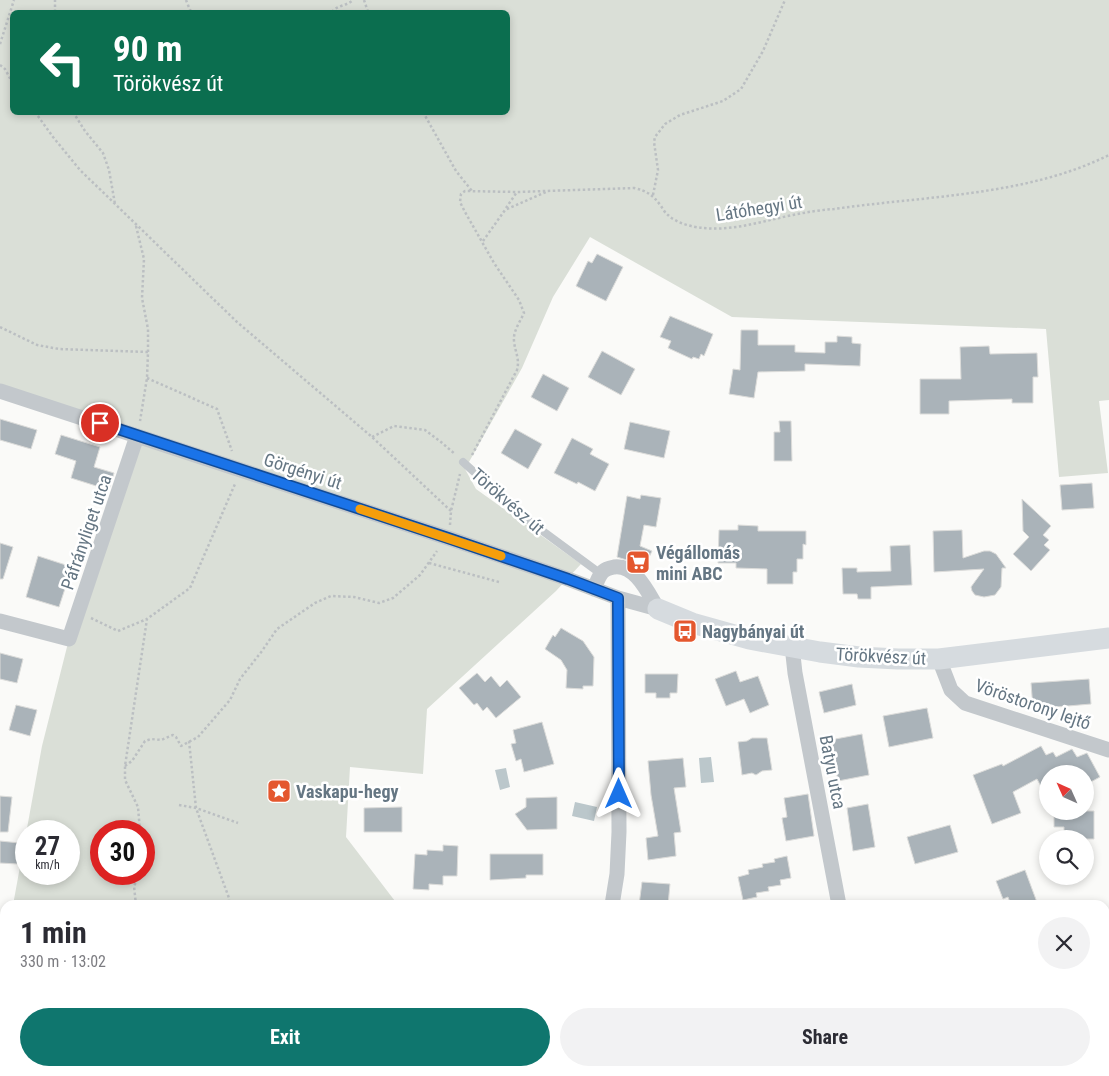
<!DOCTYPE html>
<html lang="en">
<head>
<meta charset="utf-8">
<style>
	body { margin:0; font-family:"Roboto Condensed",sans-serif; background:#f2f2f3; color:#2b2b33; height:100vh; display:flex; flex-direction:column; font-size:19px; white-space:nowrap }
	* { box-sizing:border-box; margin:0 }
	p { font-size:16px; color:#7c7c81 }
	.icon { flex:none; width:28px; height:28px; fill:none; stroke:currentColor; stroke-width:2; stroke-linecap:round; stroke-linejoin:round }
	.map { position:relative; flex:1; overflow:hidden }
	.details { position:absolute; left:0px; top:900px; width:1110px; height:176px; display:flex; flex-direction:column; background:#fff; border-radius:15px 15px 0 0; box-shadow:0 2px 8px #0003 }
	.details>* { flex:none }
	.hud { position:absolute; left:10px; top:10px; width:500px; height:105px; border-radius:8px; box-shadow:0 2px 8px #0003; background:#0b6e4f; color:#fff; overflow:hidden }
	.needle { width:32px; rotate:315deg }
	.tools { position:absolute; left:1039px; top:765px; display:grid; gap:10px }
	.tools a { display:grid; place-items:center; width:55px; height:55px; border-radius:50%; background:#fff; box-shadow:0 2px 8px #0003; font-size:25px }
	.speed { position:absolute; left:15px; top:820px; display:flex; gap:10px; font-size:25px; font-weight:700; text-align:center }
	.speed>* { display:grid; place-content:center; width:65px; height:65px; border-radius:50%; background:#fff; box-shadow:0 2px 8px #0003; line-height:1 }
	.speed small { font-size:12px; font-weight:400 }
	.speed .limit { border:8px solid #d22; background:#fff; color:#111 }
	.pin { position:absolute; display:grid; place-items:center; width:42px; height:42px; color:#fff; margin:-21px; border:2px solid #fff; border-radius:50%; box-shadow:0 1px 5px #0007 }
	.me { position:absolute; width:55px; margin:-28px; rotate:0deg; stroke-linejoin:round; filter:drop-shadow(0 0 4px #0008) }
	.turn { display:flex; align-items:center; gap:18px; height:105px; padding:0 20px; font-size:22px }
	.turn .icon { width:65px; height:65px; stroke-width:2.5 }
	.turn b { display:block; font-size:35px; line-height:42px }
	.round { display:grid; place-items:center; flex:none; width:52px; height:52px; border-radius:26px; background:#f2f2f3 }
	.summary { display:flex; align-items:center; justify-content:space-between; height:85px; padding:0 20px }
	h1 { font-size:30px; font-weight:700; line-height:38px }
	.button { display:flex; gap:10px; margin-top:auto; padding:10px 20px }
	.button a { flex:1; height:58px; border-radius:30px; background:#0f766e; color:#fff; font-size:20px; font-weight:700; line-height:58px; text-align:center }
	.button a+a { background:#f2f2f3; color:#2b2b33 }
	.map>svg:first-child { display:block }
</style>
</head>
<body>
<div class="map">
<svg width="1109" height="1076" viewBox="0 0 1109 1076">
	<rect width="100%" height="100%" fill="#fafaf8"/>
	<path fill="#dadfd7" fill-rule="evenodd" d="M0,0H1109V400L1099,401L1108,473L1059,477L1046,329L732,317L590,237L553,297L522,368L465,469L476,489L581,564L556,591L427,709L423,774L350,767L346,837L398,905H13L42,746L69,639L137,436L0,391ZM12,12H508V112H12ZM26,831H69V874H26ZM101,831H144V874H101Z
		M5,947V1071H402L401,1076H0V977Z"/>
	<path fill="#bbc7cb" d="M711,757L714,782L701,783L699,758Z
		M506,768L510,787L500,790L495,770Z
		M575,802L597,807L594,821L572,816Z"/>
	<path fill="#aab3b9" stroke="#dcdcda" d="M597,254L623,267L606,301L576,286L588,261L592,263Z
		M670,316L713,334L704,356L701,354L699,359L693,357L692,359L668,348L671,341L660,337Z
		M741,330H758V345H795V352L825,353V342H837V336L852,337V343L861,344L860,366L805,364V371L758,372L754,398L729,394L733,369L740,370Z
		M989,346L990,354L1037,353L1038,377H1033V403H1012V399L949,401V414H920V379H961L960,347Z
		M602,351L635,369L621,395L588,377Z
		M543,374L569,388L557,411L531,397Z
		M0,419L37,430L31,449L0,440Z
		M779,421H791L792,461H774V432H780Z
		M630,422L670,431L664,458L624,449Z
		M515,429L542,444L528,469L501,453Z
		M61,435L100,447L94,467L114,473L109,490L71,478L76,461L55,454Z
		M572,438L593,449L590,454L609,464L595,491L578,482L577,484L554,473Z
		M1092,483L1094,508L1062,510L1060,485Z
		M641,495L661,498L656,527L644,525L640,546L652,551L644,568L633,562L617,557L627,496L640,499Z
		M1022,499L1051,526L1043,535L1049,540L1044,545L1050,550L1031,571L1013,554L1029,537L1023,531Z
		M738,525L758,526V531H806V545L803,544V559H797V572H793V584H767V569L736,568V563H718L719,530H738Z
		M962,530L963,558L984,551H990L996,554L1006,568H1002L1001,587L995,595L984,597L975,595L972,591L971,587L984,569L934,572L933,531Z
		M0,543L13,547L3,579H0Z
		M910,545L912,585L871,587V599H858L857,594H843L842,568H857V572L891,571L890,546Z
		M38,556L72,567L59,607L26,597Z
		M561,628L583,641L594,657L593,686H583V689L566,688L567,670L561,660L545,649L553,635L555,637Z
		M0,653L23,659L17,683L0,679Z
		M736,671L740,682L758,676L769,705L750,713L744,699L726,706L715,679Z
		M477,673L485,682L491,676L500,687L507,680L521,697L496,718L487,707L483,711L477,703L474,705L459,688Z
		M645,674H678L677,693H670V698H656V693H645Z
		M1089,679L1091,704L1033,709L1031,683Z
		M852,684L856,705L824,713L819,692Z
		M16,705L37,710L30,736L9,730Z
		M927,708L933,738L889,747L883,716Z
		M542,722L554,764L524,772L521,759L516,761L511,744L516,743L513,730Z
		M862,734L869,775L838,781L830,740Z
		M752,738H767L772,770L762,771L756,775L752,773L742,775L738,742L747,741Z
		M1041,746L1046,755L1053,752L1056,757L1072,749L1077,757L1087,753L1100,777L1085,785V774H1048V799L1037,779L1013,792L1021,813L992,824L973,775L1002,764L1003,766Z
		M683,758L686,787L674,788L681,832L674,833L676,856L648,860L646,838L658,836L651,795L648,761Z
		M808,794L814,836L786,841L782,818L787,817L784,798Z
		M0,796L12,797L8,832H0Z
		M557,797V829L527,830L515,814L526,807V798Z
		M868,804L875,847L853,851L847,808Z
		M402,807V832H364V808Z
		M1054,811H1094V839H1064V827H1054Z
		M950,825L958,852L915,864L907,837Z
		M0,841L20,843L18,864L0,863Z
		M443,845L458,846L457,876H443V885L429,884V890L413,889L415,854L427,855V850L443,851Z
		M490,854H543V875H526V878L490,880Z
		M787,856L791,878L780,880L781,885L768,887L769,891L756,893L757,897L743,900L738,877L749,874L748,870L763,867L762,864L775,862L774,859Z
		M1025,870L1038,905H1011L1008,897L1003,899L996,881Z
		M642,882L670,884L668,905H639Z"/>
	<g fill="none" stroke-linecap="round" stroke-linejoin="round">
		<path stroke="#bbbfc2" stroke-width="2.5" stroke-dasharray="2.5 2.5" stroke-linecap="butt" d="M186,0L190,10L192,12
			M364,0L368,12
			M55,12V0
			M332,12C337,5 347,6 353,0
			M0,44L14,0
			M0,65L5,69L12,82
			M35,112L53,137L80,170L237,322L372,437L451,511
			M73,112L85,131L103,153L109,170L115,204
			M423,112L456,171L472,191
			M653,195L658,170L654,142L655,137L665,124L680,115L723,101L741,89L763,51L785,0
			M506,208L517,192
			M136,226L144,259L142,298L148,329V352L147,378L140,421
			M483,241L505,210L548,191
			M0,327L37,345L59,349L148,352
			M147,378L217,409L232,451
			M372,437L394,426L425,430L441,442L455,454
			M472,455L517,370C520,359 515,352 514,341C513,331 520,322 524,313L519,300L494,263L465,212L460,202L461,194L465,191L517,192L634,188C647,191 653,195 661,206C663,209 665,213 668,215C676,223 692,227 703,228C735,231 762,221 793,215C807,212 821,210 834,209C924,196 1027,196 1109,155
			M450,525L451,511L460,474
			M429,563L499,582
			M91,618L118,631L147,619
			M189,741L196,808L229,898V905
			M125,766L132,761L145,741L151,739L161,740L173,735L176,737L181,746L198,737L230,700L240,679L262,651L277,629L315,603L331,596L354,597L379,603L393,598L420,575L437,551
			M179,805L196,808L238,823
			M140,831L138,807L125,780V766L147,619L190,588L235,484
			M136,905L134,886L140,874
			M128,1071L130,1076
			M118,1076V1071"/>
		<path stroke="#c3c8cc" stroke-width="8" d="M463,462L525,518L601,574"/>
		<path stroke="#c3c8cc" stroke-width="15" d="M0,391L448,538L568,579L618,598L658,609
			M594,589C596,584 598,578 601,574C604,569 609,568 614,567C636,564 649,595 658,609
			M0,621L69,639L137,436
			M792,646L795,673L839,905
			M939,659L951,690L965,703L1109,750
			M612,905L617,874L619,832L618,598
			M1105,922L1109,920
			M0,925L5,926
			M900,1071L902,1076
			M557,1076L560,1071
			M837,1076L841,1071"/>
		<path stroke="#d6dbdf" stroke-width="21" d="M658,609L692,623L749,639L820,652L859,657L898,659H939L1109,638"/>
	</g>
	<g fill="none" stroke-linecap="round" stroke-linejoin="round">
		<g stroke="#114b97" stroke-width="12">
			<path id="route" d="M100,423L448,538L568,579L618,598L619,794"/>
		</g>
		<use href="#route" stroke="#1a73e8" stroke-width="9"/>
		<path stroke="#f59e0b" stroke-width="9" d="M360,509L501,556"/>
	</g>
	<defs>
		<g id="supermarket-square" transform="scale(1.25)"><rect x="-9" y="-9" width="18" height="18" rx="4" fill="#e4572e" stroke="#fff"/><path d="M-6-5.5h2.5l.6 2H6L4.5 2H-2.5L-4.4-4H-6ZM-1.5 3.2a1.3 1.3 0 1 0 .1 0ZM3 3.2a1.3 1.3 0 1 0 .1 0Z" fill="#fff"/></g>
		<g id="bus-square" transform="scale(1.25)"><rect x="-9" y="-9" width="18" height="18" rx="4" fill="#e4572e" stroke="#fff"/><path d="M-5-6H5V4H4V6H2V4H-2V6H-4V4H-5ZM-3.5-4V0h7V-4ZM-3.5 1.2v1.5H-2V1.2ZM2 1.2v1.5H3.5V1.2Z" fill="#fff"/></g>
		<g id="sight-square" transform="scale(1.25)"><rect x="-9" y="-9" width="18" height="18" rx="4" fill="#e4572e" stroke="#fff"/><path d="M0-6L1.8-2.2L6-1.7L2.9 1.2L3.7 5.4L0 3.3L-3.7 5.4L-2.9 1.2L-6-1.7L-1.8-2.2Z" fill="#fff"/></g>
	</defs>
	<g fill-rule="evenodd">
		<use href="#supermarket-square" x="638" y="562"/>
		<use href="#bus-square" x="685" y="631"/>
		<use href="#sight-square" x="279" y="791"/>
	</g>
	<g text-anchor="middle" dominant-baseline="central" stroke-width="5" stroke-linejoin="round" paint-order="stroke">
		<g font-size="18" fill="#657683" stroke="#fff">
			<text transform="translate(759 208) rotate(-9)">Látóhegyi út</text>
			<text transform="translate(303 471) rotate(18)">Görgényi út</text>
			<text transform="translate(508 501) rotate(41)">Törökvész út</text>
			<text transform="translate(86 532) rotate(-71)">Páfrányliget utca</text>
			<text transform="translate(881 656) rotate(3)">Törökvész út</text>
			<text transform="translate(1033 704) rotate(19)">Vöröstorony lejtő</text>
			<text transform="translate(833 772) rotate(79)">Batyu utca</text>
		</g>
		<g font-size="18" font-weight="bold" fill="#657683" stroke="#fff" text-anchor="start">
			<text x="656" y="552">Végállomás<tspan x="656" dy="21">mini ABC</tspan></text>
			<text x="702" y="631">Nagybányai út</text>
			<text x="296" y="791">Vaskapu-hegy</text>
		</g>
	</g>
</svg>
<div class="tools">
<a><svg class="needle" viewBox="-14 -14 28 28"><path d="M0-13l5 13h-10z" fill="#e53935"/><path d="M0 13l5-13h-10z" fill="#7c7c81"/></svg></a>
<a><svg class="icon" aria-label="search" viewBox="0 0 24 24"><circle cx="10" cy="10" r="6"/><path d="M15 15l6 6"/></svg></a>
</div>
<div class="speed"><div>27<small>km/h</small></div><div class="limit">30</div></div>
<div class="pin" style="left:100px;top:423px;background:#d93025"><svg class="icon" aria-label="arrive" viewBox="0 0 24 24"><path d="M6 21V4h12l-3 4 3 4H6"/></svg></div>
<svg class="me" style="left:619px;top:794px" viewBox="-20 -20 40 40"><path d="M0-17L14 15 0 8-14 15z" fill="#1a73e8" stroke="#fff" stroke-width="4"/></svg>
<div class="hud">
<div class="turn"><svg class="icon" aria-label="left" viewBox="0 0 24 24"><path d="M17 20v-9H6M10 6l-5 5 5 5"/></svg><div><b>90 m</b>Törökvész út</div></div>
</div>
<section class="details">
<div class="summary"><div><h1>1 min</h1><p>330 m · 13:02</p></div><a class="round"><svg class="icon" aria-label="close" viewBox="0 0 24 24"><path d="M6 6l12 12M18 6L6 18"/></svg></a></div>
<div class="button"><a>Exit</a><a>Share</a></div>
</section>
</div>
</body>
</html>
